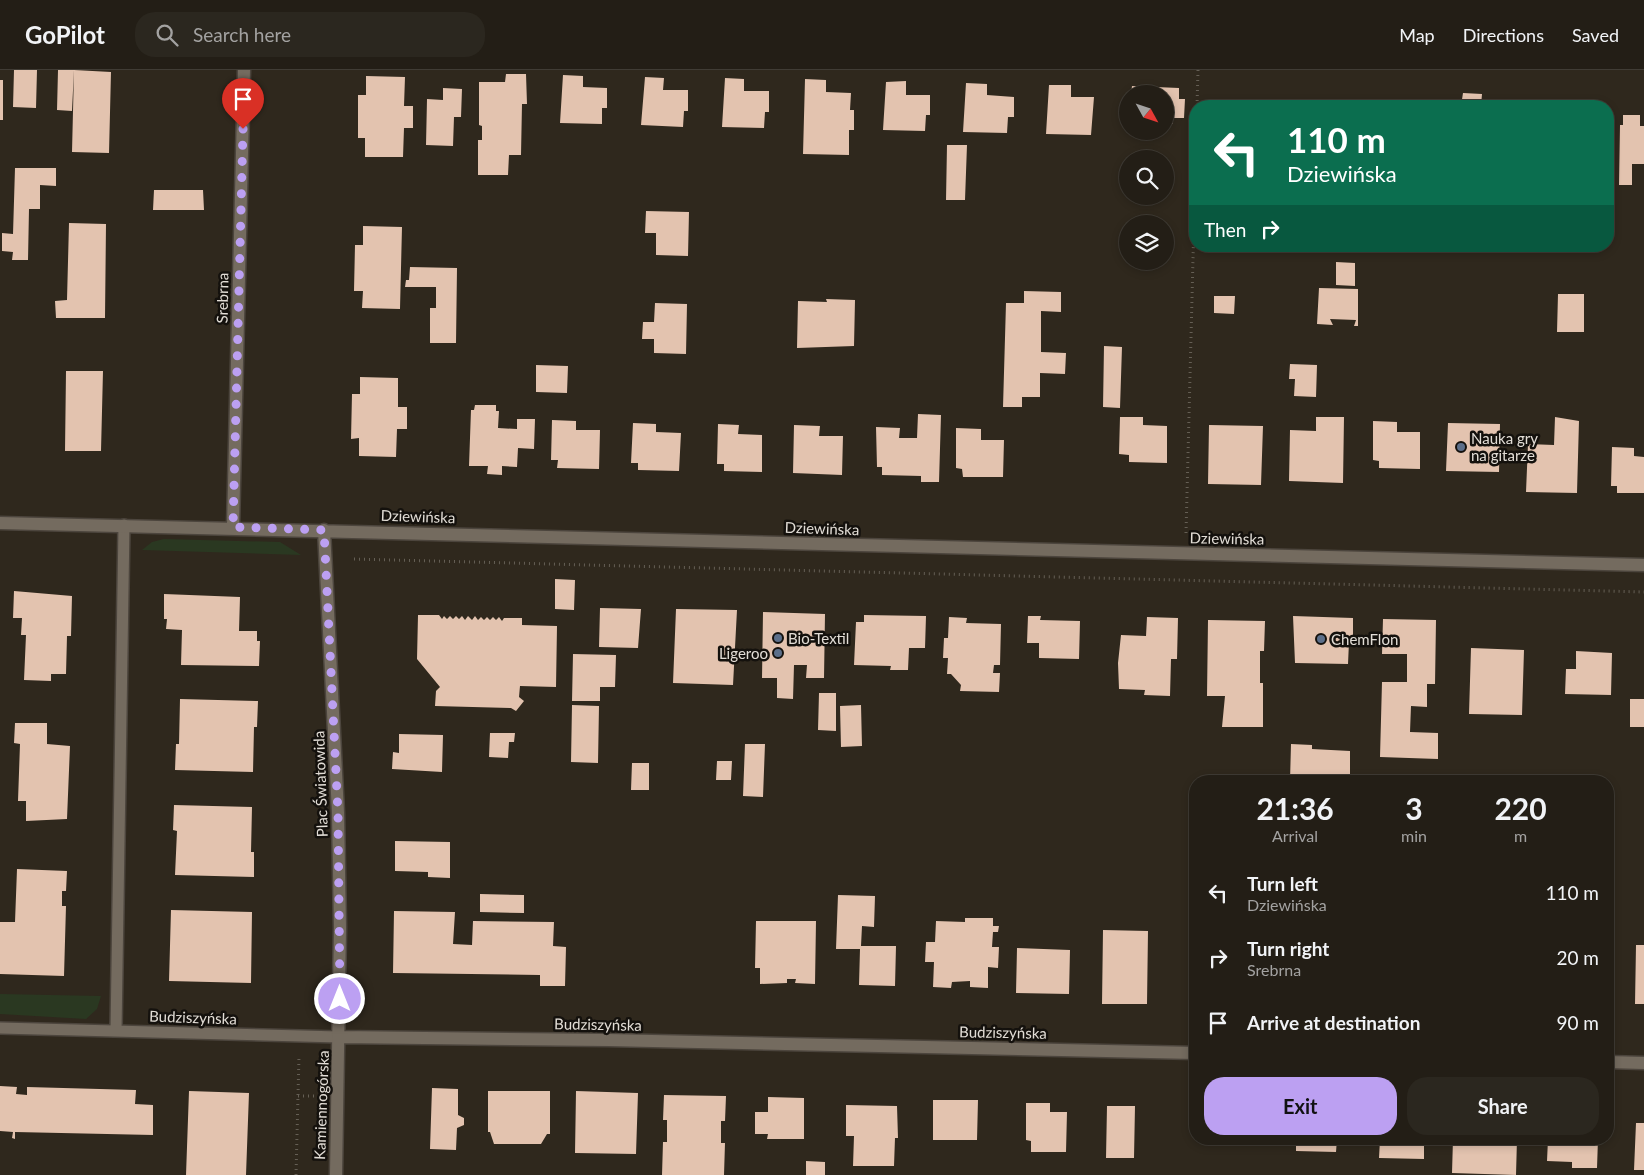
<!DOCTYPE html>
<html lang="en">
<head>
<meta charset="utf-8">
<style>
	body { margin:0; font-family:Lato,sans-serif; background:#2b271f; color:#f1f3f6; height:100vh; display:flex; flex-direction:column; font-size:19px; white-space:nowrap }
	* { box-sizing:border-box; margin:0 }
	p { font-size:16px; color:#a3a2a1 }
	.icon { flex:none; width:28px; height:28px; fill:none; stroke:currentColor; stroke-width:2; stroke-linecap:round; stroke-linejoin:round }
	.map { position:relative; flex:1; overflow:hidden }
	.sheet { position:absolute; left:1189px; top:705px; width:425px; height:370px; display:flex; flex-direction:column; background:#231e16; border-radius:20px; box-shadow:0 2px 8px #0003,0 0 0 1px #403c35 }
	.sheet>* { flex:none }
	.hud { position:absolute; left:1189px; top:30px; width:425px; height:152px; border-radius:20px; box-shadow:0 2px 8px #0003,0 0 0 1px #403c35; background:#0b6e4f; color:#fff; overflow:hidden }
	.needle { width:32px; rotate:130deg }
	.buttons { position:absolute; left:1119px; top:15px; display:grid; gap:10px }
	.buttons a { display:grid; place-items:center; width:55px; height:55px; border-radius:50%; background:#231e16; box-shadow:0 2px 8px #0003,0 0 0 1px #403c35; font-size:25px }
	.pin { position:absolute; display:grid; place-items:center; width:42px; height:42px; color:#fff; margin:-51px -21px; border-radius:50% 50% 50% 0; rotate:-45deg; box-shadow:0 0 5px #0007 }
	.pin .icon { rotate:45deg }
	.me { position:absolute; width:55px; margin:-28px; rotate:0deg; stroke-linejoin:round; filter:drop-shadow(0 0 4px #0008) }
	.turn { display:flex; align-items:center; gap:18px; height:105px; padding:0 15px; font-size:22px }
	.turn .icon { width:65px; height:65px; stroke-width:2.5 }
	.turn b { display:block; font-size:35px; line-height:42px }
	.then { display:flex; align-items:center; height:48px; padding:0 15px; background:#0003; gap:10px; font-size:19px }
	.eta { display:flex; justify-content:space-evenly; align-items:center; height:85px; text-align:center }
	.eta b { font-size:30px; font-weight:700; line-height:35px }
	.action { display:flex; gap:10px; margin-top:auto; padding:10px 15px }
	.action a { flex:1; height:58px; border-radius:20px; background:#bca0f2; color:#111; font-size:20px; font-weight:700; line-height:58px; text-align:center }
	.action a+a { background:#2b271f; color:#f1f3f6 }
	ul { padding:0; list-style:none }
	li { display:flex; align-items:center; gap:15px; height:65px; padding:0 15px }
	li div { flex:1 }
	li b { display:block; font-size:19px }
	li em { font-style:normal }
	header { display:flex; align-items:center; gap:30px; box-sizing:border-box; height:70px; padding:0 25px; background:#231e16; border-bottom:1px solid #403c35 }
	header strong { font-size:24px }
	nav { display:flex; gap:28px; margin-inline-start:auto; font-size:18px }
	.search { width:350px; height:45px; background:#2b271f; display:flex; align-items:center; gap:12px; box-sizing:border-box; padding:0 18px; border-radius:20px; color:#a3a2a1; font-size:19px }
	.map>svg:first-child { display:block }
</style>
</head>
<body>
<header>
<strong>GoPilot</strong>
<div class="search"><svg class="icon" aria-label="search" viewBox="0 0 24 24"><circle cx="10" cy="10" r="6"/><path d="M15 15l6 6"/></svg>Search here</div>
<nav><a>Map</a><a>Directions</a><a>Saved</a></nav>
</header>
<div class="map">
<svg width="1644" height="1105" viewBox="0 0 1644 1105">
	<rect width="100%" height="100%" fill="#2f281d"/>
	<path fill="#2a3821" d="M164,469L280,472L301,485L142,480L152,472Z
		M0,924L101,926L97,939L86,949L0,944Z"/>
	<path fill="#e3c3af" d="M14,0H37L36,38L13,37Z
		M58,0H74L72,41L57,40Z
		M74,0L111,2L109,83L72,82Z
		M506,4H526L527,34H522L521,85H509L508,105H478V70H482V56L479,55V12H505Z
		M563,5L583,6V17L607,18V38H602V54L560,53Z
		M366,6L405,7L404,36H413V58H404L403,87H365V68H358V25H366Z
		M645,7L664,8L663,20H688V41H684L683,57L641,55Z
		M725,8L744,9V21H769V42H765L764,58L722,57Z
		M805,9L826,10V22L851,23L850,40H854V60H849V85L803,84Z
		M0,10H3V50H0Z
		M906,11V25H930V45H926L925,61L883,60L886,12Z
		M966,13L987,14V25L1014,27V47H1008L1007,63L963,62Z
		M1049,15H1071V27H1094L1091,65L1046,64Z
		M1132,16L1179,18V29H1185L1184,48H1173V54H1165V24H1131Z
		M443,18L462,19L461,47H454L453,76L426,75L427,29L443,30Z
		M1463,23L1482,24L1481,36H1461Z
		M1226,31L1266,32V36H1226Z
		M1304,32L1346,34L1345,36H1304Z
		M1623,45H1640V56H1644V94H1632V115H1619L1620,55H1623Z
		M947,75H967L965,130H946Z
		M15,98H56V116L40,115V139H29L28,190H12L13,182L2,181V163L13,164Z
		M154,120H203L204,140H153Z
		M646,141L689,142L688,186L656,185V163H645Z
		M69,153L106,154L105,248H56L55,231L67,230Z
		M363,156L402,157L400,239L362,238L363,221H354L355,175H363Z
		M1336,192L1355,193V216L1336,215Z
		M410,197L457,198L456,273H430V238H436V217H405L406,210H409Z
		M1319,218L1358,219V256H1354L1356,250L1330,249L1333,255L1317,254Z
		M1024,221L1061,222V242L1041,241V282L1066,283L1065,304L1040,303V327H1022V337H1003L1006,233H1024Z
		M1558,224H1584V262H1557Z
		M1214,226H1235L1234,244L1214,243Z
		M826,229L855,230L854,276L797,278L798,231L827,232Z
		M655,233L687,234L686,284L654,283V269H642L643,252H654Z
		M1104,276L1122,277L1120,338L1103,337Z
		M1290,294L1317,295L1316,327L1294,326L1295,309H1289Z
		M536,295L568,296L567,323L536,322Z
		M66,301H103L101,381H65Z
		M360,307L398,308V337H407V359H397L396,387L359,386V368L351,369L352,324H360Z
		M475,335H496V341H499L498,358L517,359V349H535L534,379L518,378L517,397L502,396V405L487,404L488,396H469L471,340H474Z
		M918,344L941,345L939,412H921V406L882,405V397H877L876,357L900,358L899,368H917Z
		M1120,347H1143V355L1167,356V393L1129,392V385L1119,384Z
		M1316,347H1344L1343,413L1289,411L1290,360L1316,361Z
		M1555,347L1579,351L1577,423L1526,422L1528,374L1554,375Z
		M552,350L576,351V360H600L599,399L557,398L558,390H551Z
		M1373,351L1397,352V362H1420V399L1379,398V391L1373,390Z
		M633,353L656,354V362L681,363L679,401L638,400V393H631Z
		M1448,353L1500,354L1499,402L1446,401Z
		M718,354L739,355L738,364L762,365V402L724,401V394H717Z
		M794,355L820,356L819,366H843L842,405L793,403Z
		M1209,355L1263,356L1261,415L1208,414Z
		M956,358L981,359V370H1004L1003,407H963L962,399L956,398Z
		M1612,377L1634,378V386L1644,387V423H1617V416H1611Z
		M555,509L575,510L574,540L555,539Z
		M14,521L72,526L71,566H67L66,604H51V611L24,610L26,565H21L22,548H13Z
		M164,524L240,527L239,561H257V571H260L259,596L181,595L182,560L166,559L167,549H164Z
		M600,538L641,539L638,578L599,577Z
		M676,539L737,540L733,615L673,613Z
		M763,542L825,544L824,608H806L807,595H794L793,629L777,628V608H762Z
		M418,545H439L442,549L444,546L447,549L450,546L453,549L456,546L459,549L462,546L465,550L468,546L472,550L475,546L478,550L481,547L484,550L487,547L490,550L493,547L496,550L499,547L502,551L504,548H522V555L557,556L556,617L520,616L519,627L524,631L516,641L511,638L435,636L436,621L440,617L417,589Z
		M864,545L926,546L925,578H909L908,600H890L891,596L854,595L856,552H864Z
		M1028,546H1041L1040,550L1080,551L1079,589L1039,588V573H1027Z
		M1293,546L1353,548V572H1349L1348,594L1295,593Z
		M949,547L967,548L966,553L1001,554L1000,595H994L993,603H1000L999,622L960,621L961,615L951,604H947L948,588H943L944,568H948Z
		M1147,547L1178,548L1177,589H1171L1170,626L1144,625L1145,620L1119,619L1118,593L1121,565L1146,566Z
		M1383,549L1436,550L1435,614H1427V637L1411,636L1410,662L1438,663V689L1380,687L1382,612H1407V584H1382Z
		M1208,550L1265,551L1264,581H1260V613H1263V657H1222L1225,626H1207Z
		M1471,578L1524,580L1522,645L1469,644Z
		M1576,581L1612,583L1611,625L1565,624L1566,599H1576Z
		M573,584L616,585L615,617H600V631H572Z
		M819,623H836V661L818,660Z
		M180,629L258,631L257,657H254L253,702L175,700L176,674H179Z
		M1630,629H1644V657H1630Z
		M572,635L599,636L598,693L571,692Z
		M861,635L862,676L841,677L840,636Z
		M15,653H47V674L70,676L67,749L26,751V731H18L20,674L14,673Z
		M490,663H515L514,672H509L508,688L489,687Z
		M399,664L443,665L442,702L392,699L393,682L399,683Z
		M745,674H765L763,727L743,726Z
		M1291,674L1312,675V679L1350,681V711H1290Z
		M717,691H732L731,710H716Z
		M632,693H649V720H631Z
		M174,735L252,737L251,782H254V807L175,805L177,761L173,760Z
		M395,771L450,772V808L428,807V802L395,801Z
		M17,799L67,801L66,821H62V836H66L64,906L0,904V852H15Z
		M480,824L524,825V843L480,842Z
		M838,825L875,826L874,857L862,856L861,876H896L895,916L859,915L860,879H836Z
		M171,840L252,842L251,913L169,911Z
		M394,841L455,842L453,874L472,875L473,851L554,852L553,876L566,877L565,916H540V905L393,903Z
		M965,848H993V856H999L998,862H993L992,877H999L998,898L988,897V918L970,917V911L952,912L951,918L933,917L934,892H925L926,872H935L936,851L965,852Z
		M756,851H816L815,914L795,913L796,909H787V913L760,914V898H755Z
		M1103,860L1148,861L1147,934H1102Z
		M1636,875H1644V934H1635Z
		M1017,878L1070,880L1069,924L1016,923Z
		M0,1016L17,1017L16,1024L27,1025V1017L136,1020L135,1034L153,1035V1065L15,1062V1069L12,1068L13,1062L0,1061Z
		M432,1018L458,1019V1045L464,1048V1055L457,1058L456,1080L430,1079Z
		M189,1021L249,1023L246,1105H186Z
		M488,1021H550V1064H547L541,1074H494L490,1062H488Z
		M576,1021L638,1023L636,1084L575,1083Z
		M664,1025L726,1026L725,1051H721V1073H725L724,1105H662L663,1072H667V1050H663Z
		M768,1027L804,1028V1069H767L768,1064H755V1042H768Z
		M933,1030H978L977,1070H933Z
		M1026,1033H1050V1042H1067L1066,1082H1031V1071L1026,1070Z
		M846,1035L897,1036L898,1068H895L894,1096H853L854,1066H846Z
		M1107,1036H1135L1134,1088H1106Z
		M1636,1053H1644V1100H1634Z
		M1296,1069H1337L1336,1082L1296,1081Z
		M1380,1069H1424V1089L1379,1088Z
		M1453,1069H1517L1516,1105L1452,1103Z
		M1548,1069H1598L1597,1098H1572V1092L1547,1091Z
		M806,1091L825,1092V1105H806Z"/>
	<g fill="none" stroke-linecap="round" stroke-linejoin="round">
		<g stroke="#4c453d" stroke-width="14">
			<path id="lane" d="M0,958L339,967
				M116,961L124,455"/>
		</g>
		<g stroke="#4c453d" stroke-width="15">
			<path id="street" d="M0,453L1644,495
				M233,457L244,0
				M324,460L338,743L340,858L336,1105
				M339,967L608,970L1195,983
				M1608,992L1644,993"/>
		</g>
		<path stroke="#655f55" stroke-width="3" stroke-dasharray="1 4" stroke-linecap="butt" d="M1197,36L1198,0
			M1186,463L1195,111
			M354,489L1644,522
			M298,1026H317
			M296,1105L299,986"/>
		<use href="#lane" stroke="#746b5f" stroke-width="11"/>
		<use href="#street" stroke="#746b5f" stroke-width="12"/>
	</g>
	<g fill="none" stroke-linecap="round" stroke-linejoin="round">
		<path stroke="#bca0f2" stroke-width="9" stroke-dasharray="0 16.2" d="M243,59L233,457L324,460L338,743L340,929"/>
	</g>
	<g fill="#5c6f8a" stroke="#14110d" stroke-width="2">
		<circle cx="1461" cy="377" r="5"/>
		<circle cx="778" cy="568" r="5"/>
		<circle cx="1321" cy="569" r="5"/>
		<circle cx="778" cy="583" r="5"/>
	</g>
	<g text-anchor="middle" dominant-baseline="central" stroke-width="5" stroke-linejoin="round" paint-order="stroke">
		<g font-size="15" fill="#e2ddd6" stroke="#14110d">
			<text transform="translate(222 228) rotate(-89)">Srebrna</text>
			<text transform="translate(418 446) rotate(2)">Dziewińska</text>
			<text transform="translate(822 458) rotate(2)">Dziewińska</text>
			<text transform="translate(1227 468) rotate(1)">Dziewińska</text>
			<text transform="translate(320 714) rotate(-92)">Plac Światowida</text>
			<text transform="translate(193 947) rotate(2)">Budziszyńska</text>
			<text transform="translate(598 954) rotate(1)">Budziszyńska</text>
			<text transform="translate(1003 962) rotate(1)">Budziszyńska</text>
			<text transform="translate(321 1035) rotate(-88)">Kamiennogórska</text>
		</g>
		<g font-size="15" fill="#e2ddd6" stroke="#14110d" text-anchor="start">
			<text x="1471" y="368">Nauka gry<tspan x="1471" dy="17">na gitarze</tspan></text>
			<text x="788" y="568">Bio-Textil</text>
			<text x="1331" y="569">ChemFlon</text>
			<text x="768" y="583" text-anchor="end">Ligeroo</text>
		</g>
	</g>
</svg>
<div class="buttons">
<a><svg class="needle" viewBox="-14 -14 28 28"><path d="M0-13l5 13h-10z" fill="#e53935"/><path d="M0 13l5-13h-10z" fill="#a3a2a1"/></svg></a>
<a><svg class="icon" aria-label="search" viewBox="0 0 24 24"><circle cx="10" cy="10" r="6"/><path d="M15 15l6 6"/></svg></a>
<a><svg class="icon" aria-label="layers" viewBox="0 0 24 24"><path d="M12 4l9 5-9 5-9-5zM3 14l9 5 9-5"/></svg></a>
</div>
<div class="pin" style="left:243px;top:59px;background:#d93025"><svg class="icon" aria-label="arrive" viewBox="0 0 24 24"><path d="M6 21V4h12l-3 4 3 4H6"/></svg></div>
<svg class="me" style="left:340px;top:929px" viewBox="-20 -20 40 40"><circle r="17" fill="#bca0f2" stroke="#fff" stroke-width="3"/><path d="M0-11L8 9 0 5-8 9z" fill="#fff"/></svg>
<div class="hud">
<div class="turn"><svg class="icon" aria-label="left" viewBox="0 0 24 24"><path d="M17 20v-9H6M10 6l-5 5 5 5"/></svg><div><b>110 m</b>Dziewińska</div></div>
<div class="then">Then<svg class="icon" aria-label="right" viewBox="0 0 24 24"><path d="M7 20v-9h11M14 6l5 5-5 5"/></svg></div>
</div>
<section class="sheet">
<div class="eta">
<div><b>21:36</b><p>Arrival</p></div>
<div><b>3</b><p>min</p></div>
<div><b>220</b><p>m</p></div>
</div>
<ul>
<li><svg class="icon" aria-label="left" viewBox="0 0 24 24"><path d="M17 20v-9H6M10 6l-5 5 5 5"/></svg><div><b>Turn left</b><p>Dziewińska</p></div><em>110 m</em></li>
<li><svg class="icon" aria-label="right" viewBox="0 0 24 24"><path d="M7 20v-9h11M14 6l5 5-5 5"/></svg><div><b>Turn right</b><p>Srebrna</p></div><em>20 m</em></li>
<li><svg class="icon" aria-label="arrive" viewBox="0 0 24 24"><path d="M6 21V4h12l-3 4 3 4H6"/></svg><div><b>Arrive at destination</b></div><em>90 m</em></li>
</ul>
<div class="action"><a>Exit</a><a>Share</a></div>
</section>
</div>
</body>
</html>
